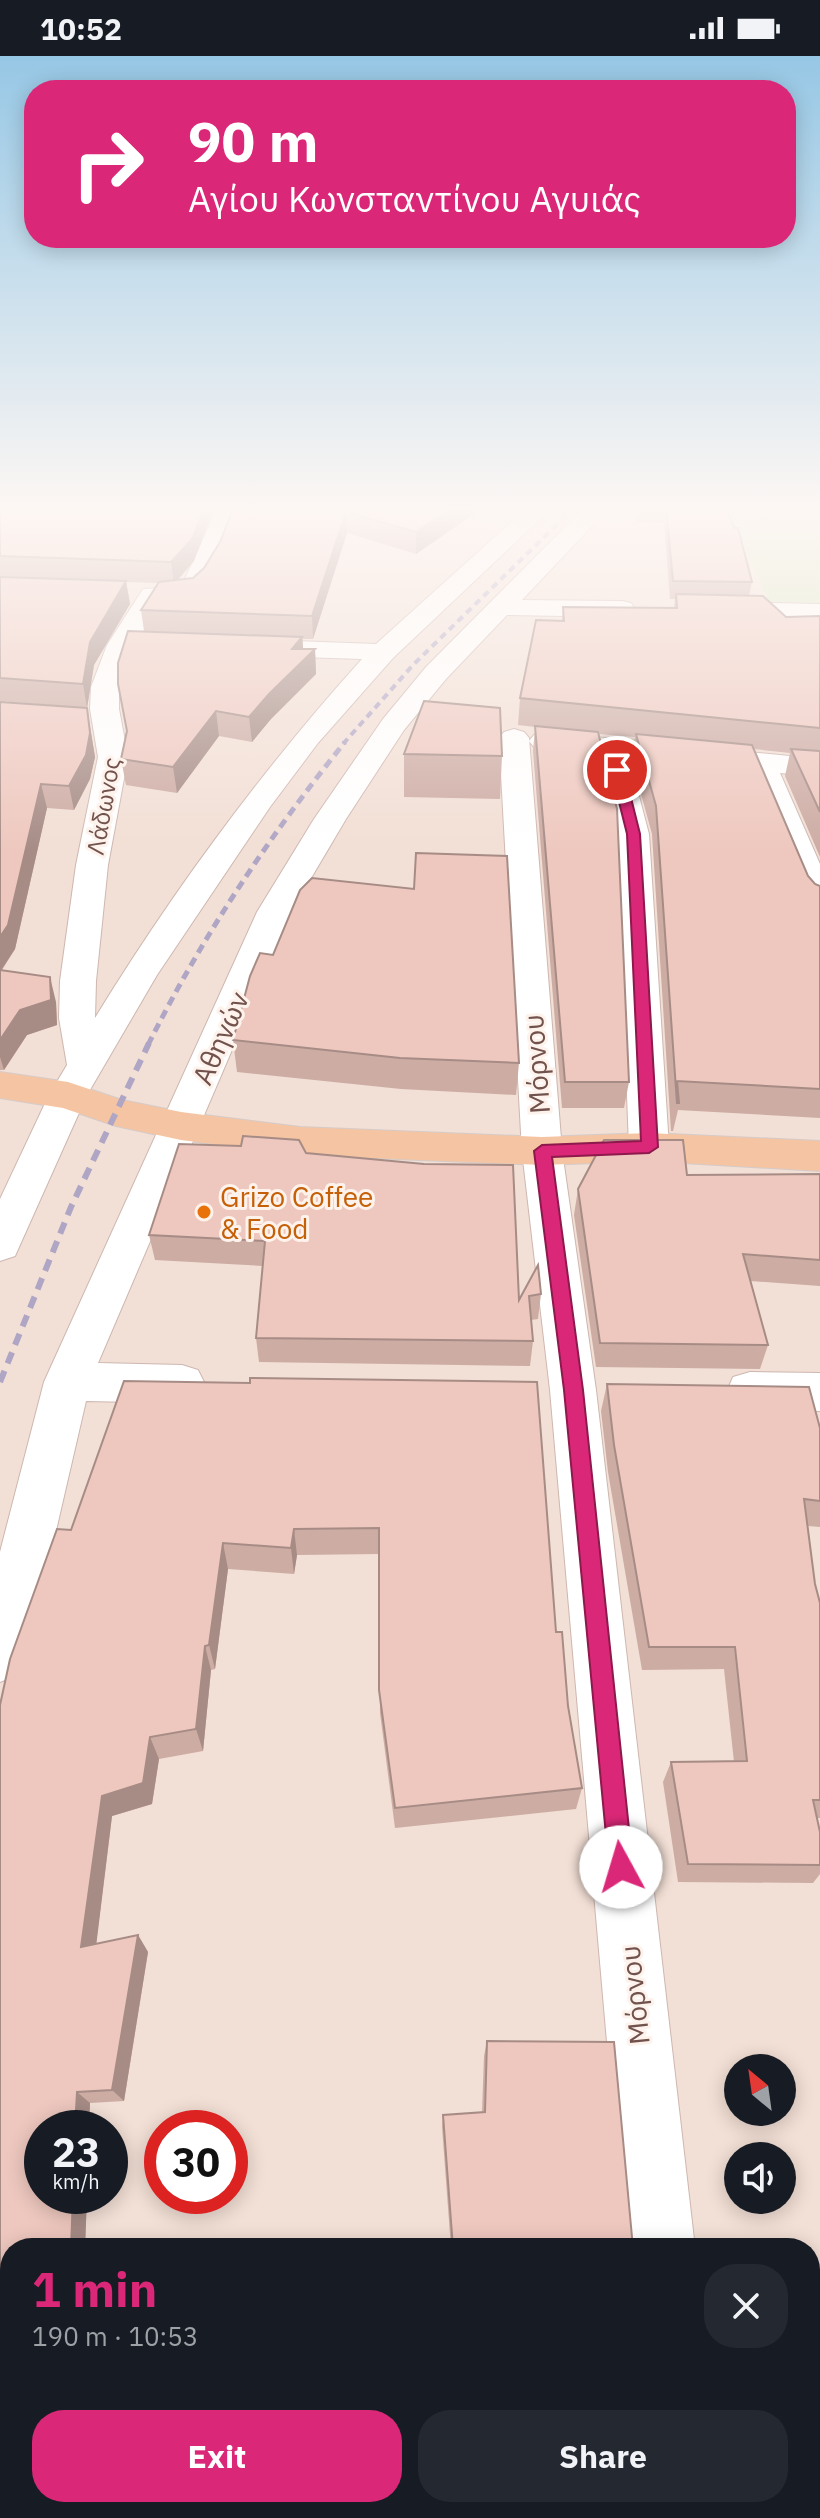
<!DOCTYPE html>
<html lang="en">
<head>
<meta charset="utf-8">
<style>
	body { margin:0; font-family:"IBM Plex Sans",sans-serif; background:#242831; color:#f1f3f6; height:100vh; display:flex; flex-direction:column; font-size:30px; white-space:nowrap }
	* { box-sizing:border-box; margin:0 }
	p { font-size:26px; color:#9ea1a6 }
	.icon { flex:none; width:44px; height:44px; fill:none; stroke:currentColor; stroke-width:2; stroke-linecap:round; stroke-linejoin:round }
	.map { position:relative; flex:1; overflow:hidden }
	.details { position:absolute; left:0px; top:2182px; width:820px; height:280px; display:flex; flex-direction:column; background:#171b24; border-radius:32px 32px 0 0; box-shadow:0 4px 20px #0003 }
	.details>* { flex:none }
	.guide { position:absolute; left:24px; top:24px; width:772px; height:168px; border-radius:32px; box-shadow:0 4px 20px #0003; background:#db2777; color:#fff; overflow:hidden }
	.needle { width:52px; rotate:331deg }
	.buttons { position:absolute; left:724px; top:1998px; display:grid; gap:16px }
	.buttons a { display:grid; place-items:center; width:72px; height:72px; border-radius:50%; background:#171b24; box-shadow:0 4px 20px #0003; font-size:40px }
	.speed { position:absolute; left:24px; top:2054px; display:flex; gap:16px; font-size:40px; font-weight:700; text-align:center }
	.speed>* { display:grid; place-content:center; width:104px; height:104px; border-radius:50%; background:#171b24; box-shadow:0 4px 20px #0003; line-height:1 }
	.speed small { font-size:20px; font-weight:400 }
	.speed .limit { border:12px solid #d22; background:#fff; color:#111 }
	.pin { position:absolute; display:grid; place-items:center; width:68px; height:68px; color:#fff; margin:-34px; border:4px solid #fff; border-radius:50%; box-shadow:0 2px 8px #0007 }
	.me { position:absolute; width:88px; margin:-44px; rotate:354deg; stroke-linejoin:round; filter:drop-shadow(0 0 6px #0008) }
	.turn { display:flex; align-items:center; gap:28px; height:168px; padding:0 32px; font-size:36px }
	.turn .icon { width:104px; height:104px; stroke-width:2.5 }
	.turn b { display:block; font-size:56px; line-height:68px }
	.round { display:grid; place-items:center; flex:none; width:84px; height:84px; border-radius:32px; background:#242831 }
	.head { display:flex; align-items:center; justify-content:space-between; height:136px; padding:0 32px }
	h1 { font-size:48px; font-weight:800; line-height:60px; color:#db2777 }
	.action { display:flex; gap:16px; margin-top:auto; padding:16px 32px }
	.action a { flex:1; height:92px; border-radius:32px; background:#db2777; color:#fff; font-size:32px; font-weight:800; line-height:92px; text-align:center }
	.action a+a { background:#242831; color:#f1f3f6 }
	.status { display:flex; justify-content:space-between; align-items:center; height:56px; padding:0 40px; background:#171b24; direction:ltr }
	.status svg { height:22px; fill:currentColor }
	.map>svg:first-child { display:block }
</style>
</head>
<body>
<div class="status"><b>10:52</b><svg viewBox="0 0 49 12"><path d="M0 12V9h3v3zM5 12V6h3v6zM10 12V3h3v9zM15 12V0h3v12zM26 1h20v11H26zM47 4h2v5h-2z"/></svg></div>
<div class="map">
<svg width="820" height="2462" viewBox="0 0 820 2462">
	<rect width="100%" height="100%" fill="#fbeee6"/>
	<path fill="#f2dfd5" fill-rule="evenodd" d="M0,451H820V2462H0ZM738,2012H782V2056H738ZM42,2072H110V2140H42ZM162,2072H230V2140H162ZM738,2100H782V2144H738ZM10,2192H810V2452H10Z"/>
	<path fill="#dae8c5" d="M726,451H820V552L771,551Z"/>
	<g fill="none" stroke-linecap="round" stroke-linejoin="round">
		<g stroke="#ceb7b0" stroke-width="2">
			<path id="minor" d="M218,451H241L219,507L204,533L195,541L160,546L127,603L119,631V653L128,701L108,809L96,925L95,962C173,835 262,714 362,603L242,599L232,597L228,591L232,585L242,583L376,588L528,451H553L393,602L318,687L270,751L157,919L87,1039L15,1200L0,1205V1143L49,1039L67,1009L59,962L60,925L76,809L98,701L90,653L91,631L107,589L143,533L175,531L185,523Z
				M585,451H610L522,544L622,545L631,547L635,553L631,559L622,561L507,559L446,623L404,674L346,763L291,856L98,1307L182,1309L198,1314L205,1328L198,1342L182,1347L86,1345L27,1600L19,1618L0,1626V1496L44,1326L257,856L314,763L383,663L426,611Z
				M718,546L820,548V564L709,560L705,554L709,548Z
				M514,673L524,676L529,682L562,1095L596,1334L695,2192H625L550,1334L522,1095L499,682L504,676Z
				M544,676L820,703V721L780,717L820,808V857L808,854L803,847L748,714L629,702L649,778L669,1091L663,1101L649,1105L635,1101L629,1091L617,778L598,699L534,691L529,685L534,679Z
				M750,1316L820,1317V1355L750,1354L733,1349L727,1335L733,1321Z
				M10,2369V2445L0,2447V2371Z
				M648,2452H724L725,2462H649Z"/>
		</g>
		<g stroke="#d5cbc9" stroke-width="2">
			<path id="major" d="M0,1016L68,1026L122,1044L181,1056L300,1071L542,1081L649,1077L820,1085V1115L649,1105L542,1109L300,1099L181,1084L116,1070L63,1052L0,1042Z"/>
		</g>
		<use href="#minor" fill="#fff" fill-rule="evenodd"/>
		<use href="#major" fill="#f5c5a3" fill-rule="evenodd"/>
		<path stroke="#afa5c4" stroke-width="4" stroke-dasharray="7 5" stroke-linecap="butt" d="M343,688L413,609L575,451"/>
		<path stroke="#afa5c4" stroke-width="5" stroke-dasharray="9 6" stroke-linecap="butt" d="M148,989C202,881 269,780 345,686"/>
		<path stroke="#afa5c4" stroke-width="6" stroke-dasharray="12 8" stroke-linecap="butt" d="M0,1326L71,1151L149,987"/>
	</g>
	<path fill="#cdaca4" d="M0,451L194,505L178,524L193,522L204,512L220,486L234,451H484L416,498L347,477L313,583H303V593H315L316,618L271,663L252,686L219,680L177,737L126,729L121,703L144,575L141,554L158,527L126,526L130,548L94,609L87,652L0,645Z
		M638,451H726L752,526L749,540L786,561L820,560V801L785,720L790,697L754,693L808,820L815,828L820,830V1062L678,1054L673,1075H671L652,778L632,705L635,681L599,678L629,1026L624,1052H562L533,695L535,671L518,669L520,642L562,564L563,551L674,552L675,543H670L664,467L636,466Z
		M0,646L91,676L95,701L90,723L74,754L47,752L15,893L2,914L56,946L57,969L27,979L4,1014H0Z
		M404,698L502,700L500,743L404,741Z
		M233,984L519,1007L516,1039L401,1033L237,1016Z
		M306,1097L519,1244L538,1209L541,1238L538,1263L531,1264L533,1285L530,1310L259,1306L256,1282L263,1210L155,1204L149,1179Z
		M820,1118V1230L750,1225L768,1289L760,1313L596,1311L574,1159L578,1133L687,1119Z
		M250,1327L556,1576L582,1732L576,1753L395,1772L380,1657L379,1498L297,1499L294,1518L228,1513L215,1613L211,1614L203,1695L159,1703L152,1748L112,1760L96,1888L138,1879L148,1896L124,2045L90,2047L89,2072H42L87,2140L85,2192H10V2324L0,2325V1649L71,1474Z
		M607,1328L820,1372V1471L808,1470L815,1528L820,1547V1762H817L820,1776V1818L813,1827L678,1826L663,1726L671,1706H734L724,1613L642,1614L608,1416L601,1355Z
		M487,1985L633,2192H451L442,2071L443,2059L482,2056L484,2000Z
		M346,2452H592L266,2462L273,2455Z"/>
	<path fill="#a78c86" d="M205,451H215L194,505L174,528L171,506Z
		M454,451H484L416,498V476Z
		M346,456L347,477L313,583L312,560Z
		M126,525L130,548L94,609L87,652L83,628L90,586Z
		M302,581L304,604L315,593L316,618L271,663L252,686L249,661L292,593Z
		M87,652L95,701L90,723L74,754L69,730Z
		M216,655L219,680L177,737L173,711Z
		M41,728L47,752L15,893L0,916V881Z
		M50,921L56,946L57,969L27,979L4,1014L0,1001V984L20,954Z
		M294,1473L297,1499L294,1518L291,1492Z
		M223,1487L228,1513L215,1613L209,1589Z
		M205,1590L211,1614L203,1695L196,1673Z
		M150,1681L159,1703L152,1748L112,1760L94,1907L81,1891L102,1740Z
		M138,1879L148,1896L124,2045L112,2034Z
		M77,2036L90,2047L89,2072H75Z
		M73,2140H87L85,2192H71Z"/>
	<path fill="#eec8bf" stroke="#a78c86" stroke-width="2" d="M0,451H205L192,483L171,506L0,500Z
		M234,451H454L416,476L346,456L312,560L141,554L159,526L193,522L204,512L220,486Z
		M666,451H726L734,472H738L752,526L673,525Z
		M0,521L126,525L90,586L83,628L0,622Z
		M676,538L763,540L786,561L820,560V672L520,642L536,564L564,565L563,551L677,552Z
		M128,575L302,581L292,593H315L269,638L249,661L216,655L173,711L121,703L127,675L118,628V607Z
		M424,645L500,652L502,700L404,698Z
		M0,646L87,652L90,677L86,699L69,730L41,728L8,869L0,881Z
		M535,670L598,676L617,753L629,1026H565Z
		M636,678L752,689L808,820L815,828L820,830V1033L677,1025L679,1047H677L656,750Z
		M791,693L820,695V756Z
		M416,797L507,800L519,1007L400,1002L233,984L250,920L260,897L273,899L300,834L312,822L414,833Z
		M0,914L50,921L51,944L20,954L0,984Z
		M243,1080L299,1084L306,1097L424,1108L513,1109L519,1244L538,1209L541,1238L529,1240L533,1285L256,1282L265,1185L149,1179L179,1088L241,1090Z
		M604,1084H683L687,1119L820,1118V1204L743,1198L768,1289L600,1287L578,1133Z
		M250,1322L537,1326L556,1576H562L568,1650L582,1732L395,1752L379,1634V1472L294,1473L291,1492L223,1487L209,1589L205,1590L196,1673L150,1681L143,1727L102,1740L81,1891L138,1879L112,2034L77,2036L75,2072H42V2140H73L71,2192H10V2322L0,2323V1649L10,1603L57,1473L71,1474L124,1325L250,1327Z
		M607,1328L809,1331L820,1372V1445L804,1443L815,1528L820,1547V1744H813L820,1776V1809L688,1808L671,1706L747,1705L735,1591H649L614,1389Z
		M487,1985L614,1986L633,2192H453L443,2059L485,2056Z
		M489,2452H592L593,2462H276Z"/>
	<linearGradient id="sky" x2="0" y2="1"><stop stop-color="#96c7e5"/><stop offset="0.57" stop-color="#fdf7f4"/><stop offset="1" stop-color="#fdf7f4" stop-opacity="0"/></linearGradient>
	<rect width="820" height="795" fill="url(#sky)"/>
	<path fill="#db2777" stroke="#8e194d" stroke-width="2" d="M617,710L624,714L640,778L658,1091L649,1097L552,1101L583,1334L633,1811L630,1819L621,1823L613,1819L609,1811L564,1334L534,1095L542,1089L641,1085L627,778L611,714Z"/>
	<circle fill="#e8710a" stroke="#fef3ec" stroke-width="3" cx="204" cy="1156" r="8"/>
	<g text-anchor="middle" dominant-baseline="central" stroke-width="6" stroke-linejoin="round" paint-order="stroke">
		<g font-size="24" fill="#72524c" stroke="#fef3ec">
			<text transform="translate(103 750) rotate(-80)">Λάδωνος</text>
		</g>
		<g font-size="28" fill="#72524c" stroke="#fef3ec">
			<text transform="translate(220 982) rotate(-66)">Αθηνών</text>
			<text transform="translate(536 1008) rotate(-94)">Μόρνου</text>
			<text transform="translate(634 1939) rotate(-96)">Μόρνου</text>
		</g>
		<g font-size="28" fill="#c56008" stroke="#fef3ec" text-anchor="start">
			<text x="220" y="1140">Grizo Coffee<tspan x="220" dy="32">&amp; Food</tspan></text>
		</g>
	</g>
</svg>
<div class="buttons">
<a><svg class="needle" viewBox="-14 -14 28 28"><path d="M0-13l5 13h-10z" fill="#e53935"/><path d="M0 13l5-13h-10z" fill="#9ea1a6"/></svg></a>
<a><svg class="icon" aria-label="sound" viewBox="0 0 24 24"><path d="M4 9h4l5-4v14l-5-4H4zM17 9q2 3 0 6"/></svg></a>
</div>
<div class="speed"><div>23<small>km/h</small></div><div class="limit">30</div></div>
<div class="pin" style="left:617px;top:714px;background:#d93025"><svg class="icon" aria-label="arrive" viewBox="0 0 24 24"><path d="M6 21V4h12l-3 4 3 4H6"/></svg></div>
<svg class="me" style="left:621px;top:1811px" viewBox="-20 -20 40 40"><circle r="19" fill="#fff"/><path d="M0-13L10 11 0 6-10 11z" fill="#db2777"/></svg>
<div class="guide">
<div class="turn"><svg class="icon" aria-label="right" viewBox="0 0 24 24"><path d="M7 20v-9h11M14 6l5 5-5 5"/></svg><div><b>90 m</b>Αγίου Κωνσταντίνου Αγυιάς</div></div>
</div>
<section class="details">
<div class="head"><div><h1>1 min</h1><p>190 m · 10:53</p></div><a class="round"><svg class="icon" aria-label="close" viewBox="0 0 24 24"><path d="M6 6l12 12M18 6L6 18"/></svg></a></div>
<div class="action"><a>Exit</a><a>Share</a></div>
</section>
</div>
</body>
</html>
